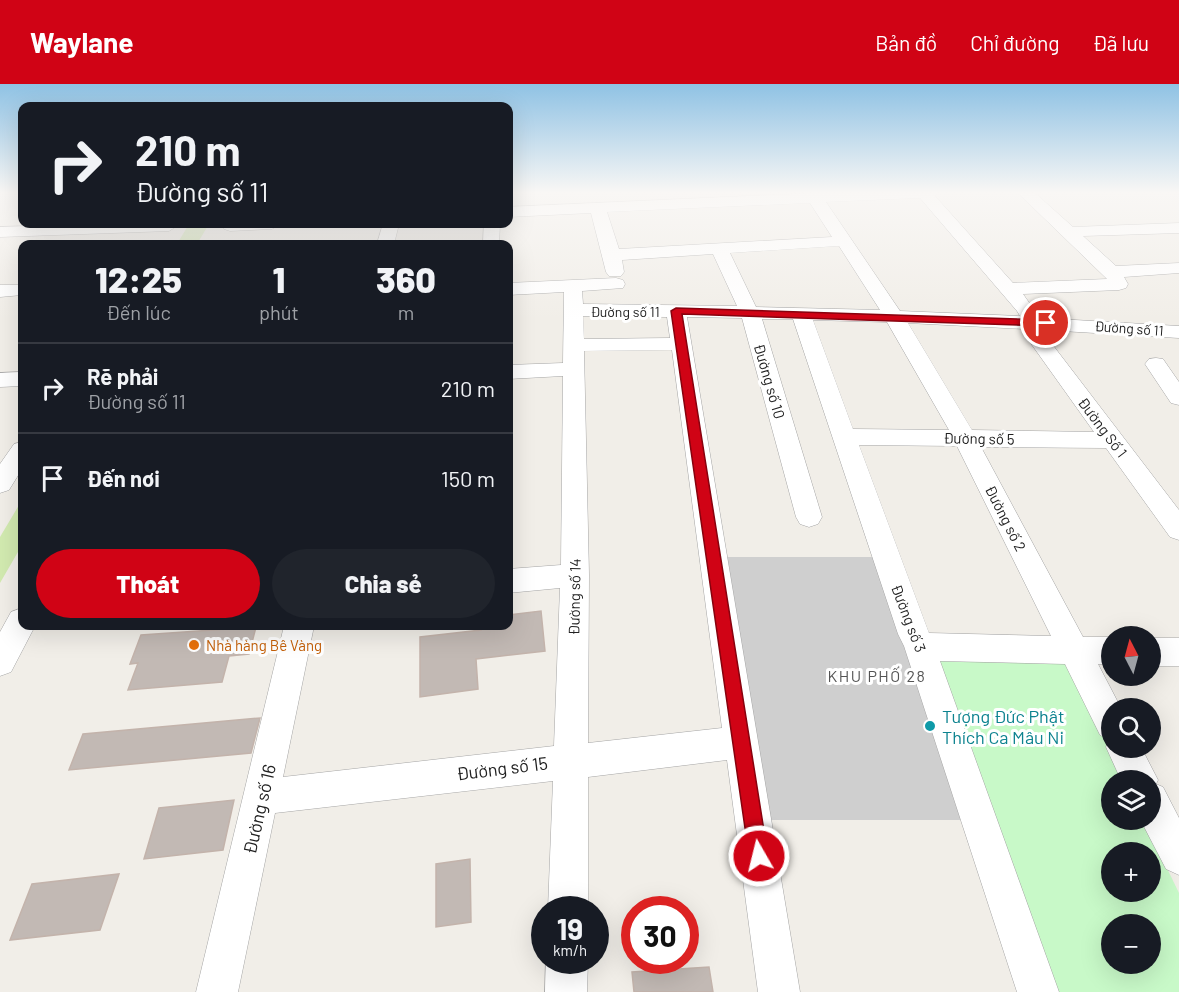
<!DOCTYPE html>
<html lang="vi">
<head>
<meta charset="utf-8">
<style>
	body { margin:0; font-family:Barlow,sans-serif; background:#20242c; color:#f1f3f6; height:100vh; display:flex; flex-direction:column; font-size:22px; white-space:nowrap }
	* { box-sizing:border-box; margin:0 }
	p { font-size:20px; color:#9ea1a6 }
	.icon { flex:none; width:33px; height:33px; fill:none; stroke:currentColor; stroke-width:2; stroke-linecap:round; stroke-linejoin:round }
	.map { position:relative; flex:1; overflow:hidden }
	.sheet { position:absolute; left:18px; top:156px; width:495px; height:390px; display:flex; flex-direction:column; background:#171b24; border-radius:12px; box-shadow:0 6px 24px #0002 }
	.sheet>* { flex:none }
	.top-card { position:absolute; left:18px; top:18px; width:495px; height:126px; border-radius:12px; box-shadow:0 6px 24px #0002; background:#171b24; color:#f1f3f6; overflow:hidden }
	.needle { width:39px; rotate:354deg }
	.buttons { position:absolute; left:1101px; top:542px; display:grid; gap:12px }
	.buttons a { display:grid; place-items:center; width:60px; height:60px; border-radius:50%; background:#171b24; box-shadow:0 6px 24px #0002; font-size:30px }
	.speed { position:absolute; left:531px; top:812px; display:flex; gap:12px; font-size:30px; font-weight:700; text-align:center }
	.speed>* { display:grid; place-content:center; width:78px; height:78px; border-radius:50%; background:#171b24; box-shadow:0 6px 24px #0002; line-height:1 }
	.speed small { font-size:15px; font-weight:400 }
	.speed .limit { border:9px solid #d22; background:#fff; color:#111 }
	.pin { position:absolute; display:grid; place-items:center; width:51px; height:51px; color:#fff; margin:-26px; border:3px solid #fff; border-radius:50%; box-shadow:0 2px 6px #0007 }
	.me { position:absolute; width:66px; margin:-33px; rotate:352deg; stroke-linejoin:round; filter:drop-shadow(0 0 4px #0008) }
	.turn { display:flex; align-items:center; gap:21px; height:126px; padding:0 18px; font-size:27px }
	.turn .icon { width:78px; height:78px; stroke-width:2.5 }
	.turn b { display:block; font-size:42px; line-height:51px }
	.eta { display:flex; justify-content:space-evenly; align-items:center; height:102px; text-align:center }
	.eta b { font-size:36px; font-weight:800; line-height:42px }
	.cta { display:flex; gap:12px; margin-top:auto; padding:12px 18px }
	.cta a { flex:1; height:69px; border-radius:36px; background:#d00315; color:#fff; font-size:24px; font-weight:800; line-height:69px; text-align:center }
	.cta a+a { background:#20242c; color:#f1f3f6 }
	ul { padding:0; list-style:none }
	li { display:flex; align-items:center; gap:18px; height:90px; padding:0 18px; border-top:2px solid #363941 }
	li div { flex:1 }
	li b { display:block; font-size:22px }
	li em { font-style:normal }
	header { display:flex; align-items:center; gap:36px; box-sizing:border-box; height:84px; padding:0 30px; background:#d00315; color:#fff }
	header strong { font-size:28px }
	nav { display:flex; gap:33px; margin-inline-start:auto; font-size:21px }
	.map>svg:first-child { display:block }
</style>
</head>
<body>
<header>
<strong>Waylane</strong>
<nav><a>Bản đồ</a><a>Chỉ đường</a><a>Đã lưu</a></nav>
</header>
<div class="map">
<svg width="1179" height="908" viewBox="0 0 1179 908">
	<rect width="100%" height="100%" fill="#f1eee8"/>
	<path fill="#cfcfcf" d="M726,473H876L969,736H771Z"/>
	<path fill="#d2eab0" d="M189,140H209L197,160H177Z
		M22,416V461L0,499V453Z"/>
	<path fill="#c8f9c8" fill-rule="evenodd" d="M937,576L1067,578L1124,696H1112V735H1143L1179,809V908H1053ZM1112,768H1150V807H1112ZM1112,840H1150V879H1112Z"/>
	<path fill="#c2b9b4" stroke="#c3b3ab" stroke-width="1.5" d="M541,527L545,567L476,575L478,605L420,613V553L481,546L480,542H508V531Z
		M256,543L249,570L229,572L222,598L128,606L138,579L130,580L141,551Z
		M260,634L251,669L69,686L83,650Z
		M234,716L223,766L144,775L159,724Z
		M470,775L471,838L436,843V780Z
		M119,790L100,846L10,856L32,800Z
		M709,883L713,908H634L632,888Z"/>
	<g fill="none" stroke-linecap="round" stroke-linejoin="round">
		<g stroke="#a5a5a5" stroke-width="1">
			<path id="minor" d="M815,109H937L935,112L1013,199L1107,195L1018,109H1035L1073,143L1179,139V149L1083,152L1116,182L1179,179V189L1124,193L1128,200L1126,204L1119,206L1023,210L1040,234L1179,242V254L1045,246L1052,260L1179,426V456L1170,453L1106,364L981,363L1083,553H1112V581L1098,580L1121,624H1112V663H1141L1158,696L1156,700L1163,703L1179,734V791L1166,785L1140,735H1150V696H1121L1106,663L1109,655L1100,651L1065,580L940,577L1059,908H1017L904,562L898,550L793,235H762L822,433L818,440L809,443L800,440L796,433L742,234L687,233L800,908H758L727,676L588,693V825H548L553,697L275,729L238,908H196L284,542H314L283,693L554,662L560,504L508,509V485L561,481L563,292L508,295V281L563,279L564,208L508,211V199L616,194L623,196L625,200L623,204L582,207L583,220L737,222L713,170L622,176L624,188L621,192H609L606,188L591,129L508,133V123ZM920,114L1017,227L1020,232L900,227L826,118ZM810,119L832,153L619,165L607,128ZM839,162L880,226L756,223L730,169ZM583,232L667,233L670,254L584,255ZM813,236L887,238L949,346L853,345ZM908,239L1025,245L1032,261L1094,348L972,346ZM672,266L722,644L588,659L589,491L584,267ZM859,361L957,362L1051,552L929,549Z
				M99,140H176L177,142L169,147L0,153V143Z
				M223,140H280L272,145L230,147L224,145L222,142Z
				M383,140H399L394,160H377Z
				M484,140H500L499,160H483Z
				M0,201H22V211L0,213Z
				M1156,274L1163,275L1179,298V321L1171,319L1145,280L1149,275Z
				M22,288V302L0,303V289Z
				M22,358V385L9,406L0,409V380L14,360Z
				M22,524V542H35L11,588L0,592V548L11,528Z
				M1150,554H1179V582H1150Z
				M546,876H588L587,908H545Z"/>
		</g>
		<use href="#minor" fill="#fff" fill-rule="evenodd"/>
	</g>
	<linearGradient id="sky" x2="0" y2="1"><stop stop-color="#8fc2e4"/><stop offset="0.46" stop-color="#f9f7f5"/><stop offset="1" stop-color="#f9f7f5" stop-opacity="0"/></linearGradient>
	<rect width="1179" height="236" fill="url(#sky)"/>
	<path fill="#d00315" stroke="#87020e" stroke-width="1.5" d="M676,224L1046,236L1051,239L1046,242L682,230L768,772L766,778L759,781L752,778L749,772L671,227Z"/>
	<circle fill="#e8710a" stroke="#fff" stroke-width="2" cx="194" cy="561" r="6"/>
	<circle fill="#0f9aa8" stroke="#fff" stroke-width="2" cx="930" cy="642" r="6"/>
	<g text-anchor="middle" dominant-baseline="central" stroke-width="6" stroke-linejoin="round" paint-order="stroke">
		<g font-size="14" fill="#212121" stroke="#fff">
			<text x="625" y="227">Đường số 11</text>
			<text transform="translate(1129 244) rotate(4)">Đường số 11</text>
		</g>
		<g font-size="15" fill="#212121" stroke="#fff">
			<text transform="translate(770 297) rotate(74)">Đường số 10</text>
			<text transform="translate(1103 343) rotate(53)">Đường Số 1</text>
			<text transform="translate(979 354) rotate(1)">Đường số 5</text>
			<text transform="translate(1006 434) rotate(63)">Đường số 2</text>
			<text transform="translate(574 513) rotate(-89)">Đường số 14</text>
			<text transform="translate(909 534) rotate(69)">Đường số 3</text>
		</g>
		<g font-size="15" fill="#c56008" stroke="#fff" text-anchor="start">
			<text x="206" y="561">Nhà hàng Bê Vàng</text>
		</g>
		<g font-size="16" letter-spacing="1.5" fill="#545454" stroke="#fff">
			<text x="877" y="591">KHU PHỐ 28</text>
		</g>
		<g font-size="18" fill="#0d838f" stroke="#fff" text-anchor="start">
			<text x="942" y="632">Tượng Đức Phật<tspan x="942" dy="21">Thích Ca Mâu Ni</tspan></text>
		</g>
		<g font-size="18" fill="#212121" stroke="#fff">
			<text transform="translate(502 684) rotate(-7)">Đường số 15</text>
			<text transform="translate(259 725) rotate(-77)">Đường số 16</text>
		</g>
	</g>
</svg>
<div class="buttons">
<a><svg class="needle" viewBox="-14 -14 28 28"><path d="M0-13l5 13h-10z" fill="#e53935"/><path d="M0 13l5-13h-10z" fill="#9ea1a6"/></svg></a>
<a><svg class="icon" aria-label="search" viewBox="0 0 24 24"><circle cx="10" cy="10" r="6"/><path d="M15 15l6 6"/></svg></a>
<a><svg class="icon" aria-label="layers" viewBox="0 0 24 24"><path d="M12 4l9 5-9 5-9-5zM3 14l9 5 9-5"/></svg></a>
<a>+</a>
<a>−</a>
</div>
<div class="speed"><div>19<small>km/h</small></div><div class="limit">30</div></div>
<div class="pin" style="left:1046px;top:239px;background:#d93025"><svg class="icon" aria-label="arrive" viewBox="0 0 24 24"><path d="M6 21V4h12l-3 4 3 4H6"/></svg></div>
<svg class="me" style="left:759px;top:772px" viewBox="-20 -20 40 40"><circle r="17" fill="#d00315" stroke="#fff" stroke-width="3"/><path d="M0-11L8 9 0 5-8 9z" fill="#fff"/></svg>
<div class="top-card">
<div class="turn"><svg class="icon" aria-label="right" viewBox="0 0 24 24"><path d="M7 20v-9h11M14 6l5 5-5 5"/></svg><div><b>210 m</b>Đường số 11</div></div>
</div>
<section class="sheet">
<div class="eta">
<div><b>12:25</b><p>Đến lúc</p></div>
<div><b>1</b><p>phút</p></div>
<div><b>360</b><p>m</p></div>
</div>
<ul>
<li><svg class="icon" aria-label="right" viewBox="0 0 24 24"><path d="M7 20v-9h11M14 6l5 5-5 5"/></svg><div><b>Rẽ phải</b><p>Đường số 11</p></div><em>210 m</em></li>
<li><svg class="icon" aria-label="arrive" viewBox="0 0 24 24"><path d="M6 21V4h12l-3 4 3 4H6"/></svg><div><b>Đến nơi</b></div><em>150 m</em></li>
</ul>
<div class="cta"><a>Thoát</a><a>Chia sẻ</a></div>
</section>
</div>
</body>
</html>
